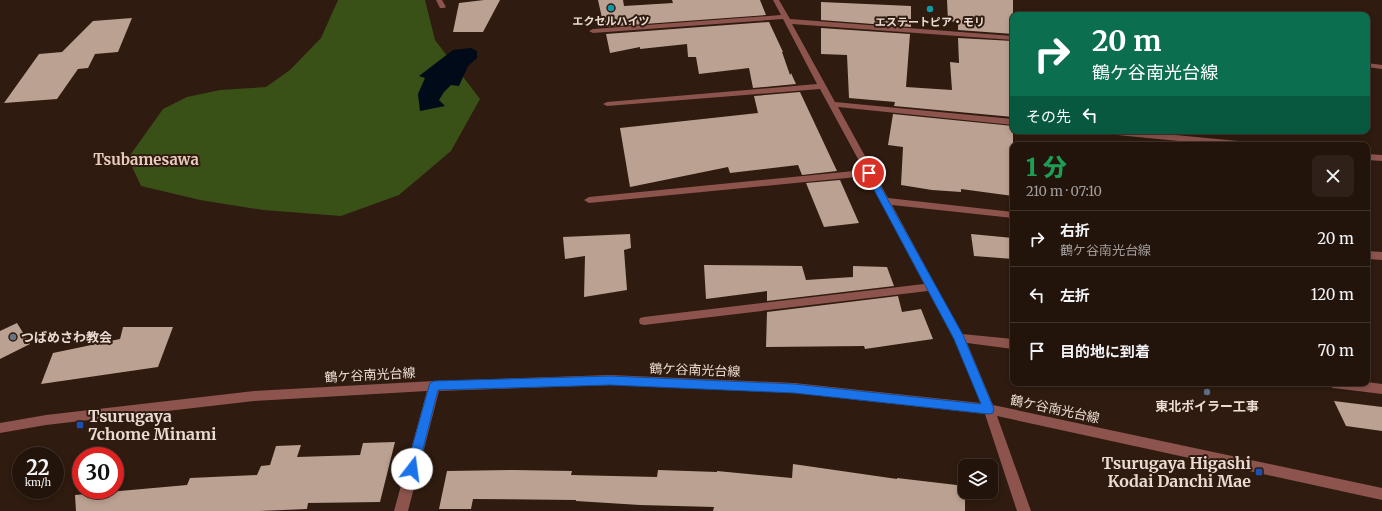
<!DOCTYPE html>
<html lang="ja">
<head>
<meta charset="utf-8">
<style>
	body { margin:0; font-family:Merriweather,"Noto Sans JP",serif; background:#2f2119; color:#f1f3f6; height:100vh; display:flex; flex-direction:column; font-size:15px; white-space:nowrap }
	* { box-sizing:border-box; margin:0 }
	p { font-size:13px; color:#a39e9d }
	.icon { flex:none; width:22px; height:22px; fill:none; stroke:currentColor; stroke-width:2; stroke-linecap:round; stroke-linejoin:round }
	.map { position:relative; flex:1; overflow:hidden }
	.panel { position:absolute; left:1010px; top:142px; width:360px; height:244px; display:flex; flex-direction:column; background:#23140b; border-radius:8px; box-shadow:0 2px 6px #0003,0 0 0 1px #40332c }
	.panel>* { flex:none }
	.banner { position:absolute; left:1010px; top:12px; width:360px; height:122px; border-radius:8px; box-shadow:0 2px 6px #0003,0 0 0 1px #40332c; background:#0b6e4f; color:#fff; overflow:hidden }
	.fabs { position:absolute; left:958px; top:459px; display:grid; gap:8px }
	.fabs a { display:grid; place-items:center; width:40px; height:40px; border-radius:8px; background:#23140b; box-shadow:0 2px 6px #0003,0 0 0 1px #40332c; font-size:20px }
	.speed { position:absolute; left:12px; top:447px; display:flex; gap:8px; font-size:20px; font-weight:700; text-align:center }
	.speed>* { display:grid; place-content:center; width:52px; height:52px; border-radius:50%; background:#23140b; box-shadow:0 2px 6px #0003,0 0 0 1px #40332c; line-height:1 }
	.speed small { font-size:10px; font-weight:400 }
	.speed .limit { border:6px solid #d22; background:#fff; color:#111 }
	.pin { position:absolute; display:grid; place-items:center; width:34px; height:34px; color:#fff; margin:-17px; border:2px solid #fff; border-radius:50%; box-shadow:0 1px 4px #0007 }
	.me { position:absolute; width:44px; margin:-22px; rotate:15deg; stroke-linejoin:round; filter:drop-shadow(0 0 3px #0008) }
	.turn { display:flex; align-items:center; gap:14px; height:84px; padding:0 16px; font-size:18px }
	.turn .icon { width:52px; height:52px; stroke-width:2.5 }
	.turn b { display:block; font-size:28px; line-height:34px }
	.then { display:flex; align-items:center; height:38px; padding:0 16px; background:#0003; gap:8px; font-size:15px }
	.round { display:grid; place-items:center; flex:none; width:42px; height:42px; border-radius:8px; background:#2f2119 }
	.headline { display:flex; align-items:center; justify-content:space-between; height:68px; padding:0 16px }
	h1 { font-size:24px; font-weight:800; line-height:30px; color:#1e9e55 }
	ul { padding:0; list-style:none }
	li { display:flex; align-items:center; gap:12px; height:56px; padding:0 16px; border-top:1px solid #40332c }
	li div { flex:1 }
	li b { display:block; font-size:15px }
	li em { font-style:normal }
	.map>svg:first-child { display:block }
</style>
</head>
<body>
<div class="map">
<svg width="1382" height="511" viewBox="0 0 1382 511">
	<rect width="100%" height="100%" fill="#2f1b0f"/>
	<path fill="#395017" d="M338,0H425L435,40L480,99L451,151L399,195L341,216L263,210L200,200L141,186L128,158L163,109L187,97L220,90L266,87L290,70L321,38Z"/>
	<path fill="#000a18" d="M471,48L477,51V58L468,66L459,86L451,85L444,92L439,100L445,106L420,111L418,94L425,78L419,76L453,50Z"/>
	<path fill="#bba191" d="M484,0H500L483,32H453L459,3Z
		M598,0H623L624,6L673,3L672,0H760L766,15L604,27Z
		M947,0H1013V34L958,30V22L948,21Z
		M821,2L911,6V27L821,20Z
		M132,18L118,52L95,54L88,68L78,69L57,99L4,103L39,54L62,52L93,21Z
		M769,22L783,52H782L790,75L791,73L796,84L753,88L749,68L699,74L696,57H688L687,44L640,49V47L610,53L606,34Z
		M821,28L910,34L906,87L952,90L950,62L959,63L958,38L1013,41V82H1009L1013,117L894,106L895,102L849,98L847,55L821,54Z
		M800,92L837,171L802,175L798,165L730,173L728,167L630,187L620,128L758,113L754,96Z
		M893,114L1013,126V196L961,189V192L932,190L901,185L903,147L888,145Z
		M840,180L859,223L824,227L806,183Z
		M630,234L631,248L624,250L627,290L584,297L585,256L565,259L563,237Z
		M971,234L1013,238V259L974,256Z
		M704,265L802,266L806,280L853,277V266L887,267L894,286L767,301V291L706,299Z
		M898,296L902,312L921,309L933,339L865,349L864,346L766,347L767,312Z
		M17,323L30,344L0,359V331Z
		M123,327H173L158,367L41,384L53,353L120,339Z
		M1334,401L1382,407V431L1346,426Z
		M395,442L380,502L308,503L307,509L259,511H76L75,495L187,485L190,478L257,475L261,466L270,465L276,446L301,445L297,457L360,455L363,443Z
		M793,464L897,479V478L965,486V511H713L714,507L640,505L576,501V500L473,499L471,509H439L447,471L513,470L572,471L571,475L657,477L658,470L717,472V471L792,478Z"/>
	<g fill="none" stroke-linecap="round" stroke-linejoin="round">
		<path fill="#8c544c" fill-rule="evenodd" d="M436,0H442L446,7L444,8H440Z
			M773,0H779L790,19L1013,36V40L792,24L835,102L1013,119V125L838,107L888,198L1013,212V218L892,205L962,334L1013,339V349L967,343L993,405L1382,488V500L997,416L1031,511H1017L985,414L794,393L610,385L439,391L408,511H394L427,391L254,401L46,425L0,433V423L46,415L254,391L434,381L610,375L794,383L981,403L954,339L928,291L644,325L640,324L639,321L640,318L644,317L924,284L867,176L589,203L584,200L589,197L864,170L820,89L607,106L603,104L607,102L817,84L783,19L593,33L589,31L593,29L781,15Z
			M1367,63L1382,65V69L1367,67Z
			M1103,131H1134L1248,142L1252,145H1220L1107,134Z
			M1367,154L1382,155V161L1367,160Z
			M1367,251L1382,252V260L1367,259Z
			M1367,382L1382,384V394L1333,388L1329,386L1327,383Z"/>
	</g>
	<path fill="#1a73e8" stroke="#114b97" d="M869,170L873,173L963,335L994,409L993,413L989,414L794,393L610,385L438,390L418,469L416,473L412,475L408,473L406,469L429,386L430,383L434,381L610,376L794,384L981,404L954,339L865,173Z"/>
	<g fill="#0f9aa8" stroke="#2f1b0f" stroke-width="1.5">
		<circle cx="611" cy="8" r="4"/>
		<circle cx="930" cy="9" r="4"/>
	</g>
	<circle fill="#6b7280" stroke="#2f1b0f" stroke-width="1.5" cx="13" cy="337" r="4"/>
	<circle fill="#5c6f8a" stroke="#2f1b0f" stroke-width="1.5" cx="1207" cy="392" r="4"/>
	<g fill="#1a4fb4" stroke="#2f1b0f" stroke-width="1.5">
		<rect x="76" y="421" width="8" height="8" rx="2"/>
		<rect x="1255" y="468" width="8" height="8" rx="2"/>
	</g>
	<g text-anchor="middle" dominant-baseline="central" stroke-width="4" stroke-linejoin="round" paint-order="stroke">
		<g font-size="11" font-weight="bold" fill="#eadbd3" stroke="#2f1b0f">
			<text x="611" y="21">エクセルハイツ</text>
			<text x="930" y="22">エステートピア・モリ</text>
		</g>
		<g font-size="13" font-weight="bold" fill="#eadbd3" stroke="#2f1b0f" text-anchor="start">
			<text x="21" y="337">つばめさわ教会</text>
			<text x="1207" y="406" text-anchor="middle">東北ボイラー工事</text>
		</g>
		<g font-size="13" fill="#eadbd3" stroke="#2f1b0f">
			<text transform="translate(695 370) rotate(2)">鶴ケ谷南光台線</text>
			<text transform="translate(370 375) rotate(-3)">鶴ケ谷南光台線</text>
			<text transform="translate(1055 409) rotate(12)">鶴ケ谷南光台線</text>
		</g>
		<g font-size="15" font-weight="bold" fill="#e9ccbd" stroke="#2f1b0f">
			<text x="146" y="159">Tsubamesawa</text>
		</g>
		<g font-size="16" font-weight="bold" fill="#eadbd3" stroke="#2f1b0f" text-anchor="start">
			<text x="88" y="416">Tsurugaya<tspan x="88" dy="18">7chome Minami</tspan></text>
			<text x="1251" y="463" text-anchor="end">Tsurugaya Higashi<tspan x="1251" dy="18">Kodai Danchi Mae</tspan></text>
		</g>
	</g>
</svg>
<div class="fabs">
<a><svg class="icon" aria-label="layers" viewBox="0 0 24 24"><path d="M12 4l9 5-9 5-9-5zM3 14l9 5 9-5"/></svg></a>
</div>
<div class="speed"><div>22<small>km/h</small></div><div class="limit">30</div></div>
<div class="pin" style="left:869px;top:173px;background:#d93025"><svg class="icon" aria-label="arrive" viewBox="0 0 24 24"><path d="M6 21V4h12l-3 4 3 4H6"/></svg></div>
<svg class="me" style="left:412px;top:469px" viewBox="-20 -20 40 40"><circle r="19" fill="#fff"/><path d="M0-13L10 11 0 6-10 11z" fill="#1a73e8"/></svg>
<div class="banner">
<div class="turn"><svg class="icon" aria-label="right" viewBox="0 0 24 24"><path d="M7 20v-9h11M14 6l5 5-5 5"/></svg><div><b>20 m</b>鶴ケ谷南光台線</div></div>
<div class="then">その先<svg class="icon" aria-label="left" viewBox="0 0 24 24"><path d="M17 20v-9H6M10 6l-5 5 5 5"/></svg></div>
</div>
<section class="panel">
<div class="headline"><div><h1>1 分</h1><p>210 m · 07:10</p></div><a class="round"><svg class="icon" aria-label="close" viewBox="0 0 24 24"><path d="M6 6l12 12M18 6L6 18"/></svg></a></div>
<ul>
<li><svg class="icon" aria-label="right" viewBox="0 0 24 24"><path d="M7 20v-9h11M14 6l5 5-5 5"/></svg><div><b>右折</b><p>鶴ケ谷南光台線</p></div><em>20 m</em></li>
<li><svg class="icon" aria-label="left" viewBox="0 0 24 24"><path d="M17 20v-9H6M10 6l-5 5 5 5"/></svg><div><b>左折</b></div><em>120 m</em></li>
<li><svg class="icon" aria-label="arrive" viewBox="0 0 24 24"><path d="M6 21V4h12l-3 4 3 4H6"/></svg><div><b>目的地に到着</b></div><em>70 m</em></li>
</ul>
</section>
</div>
</body>
</html>
